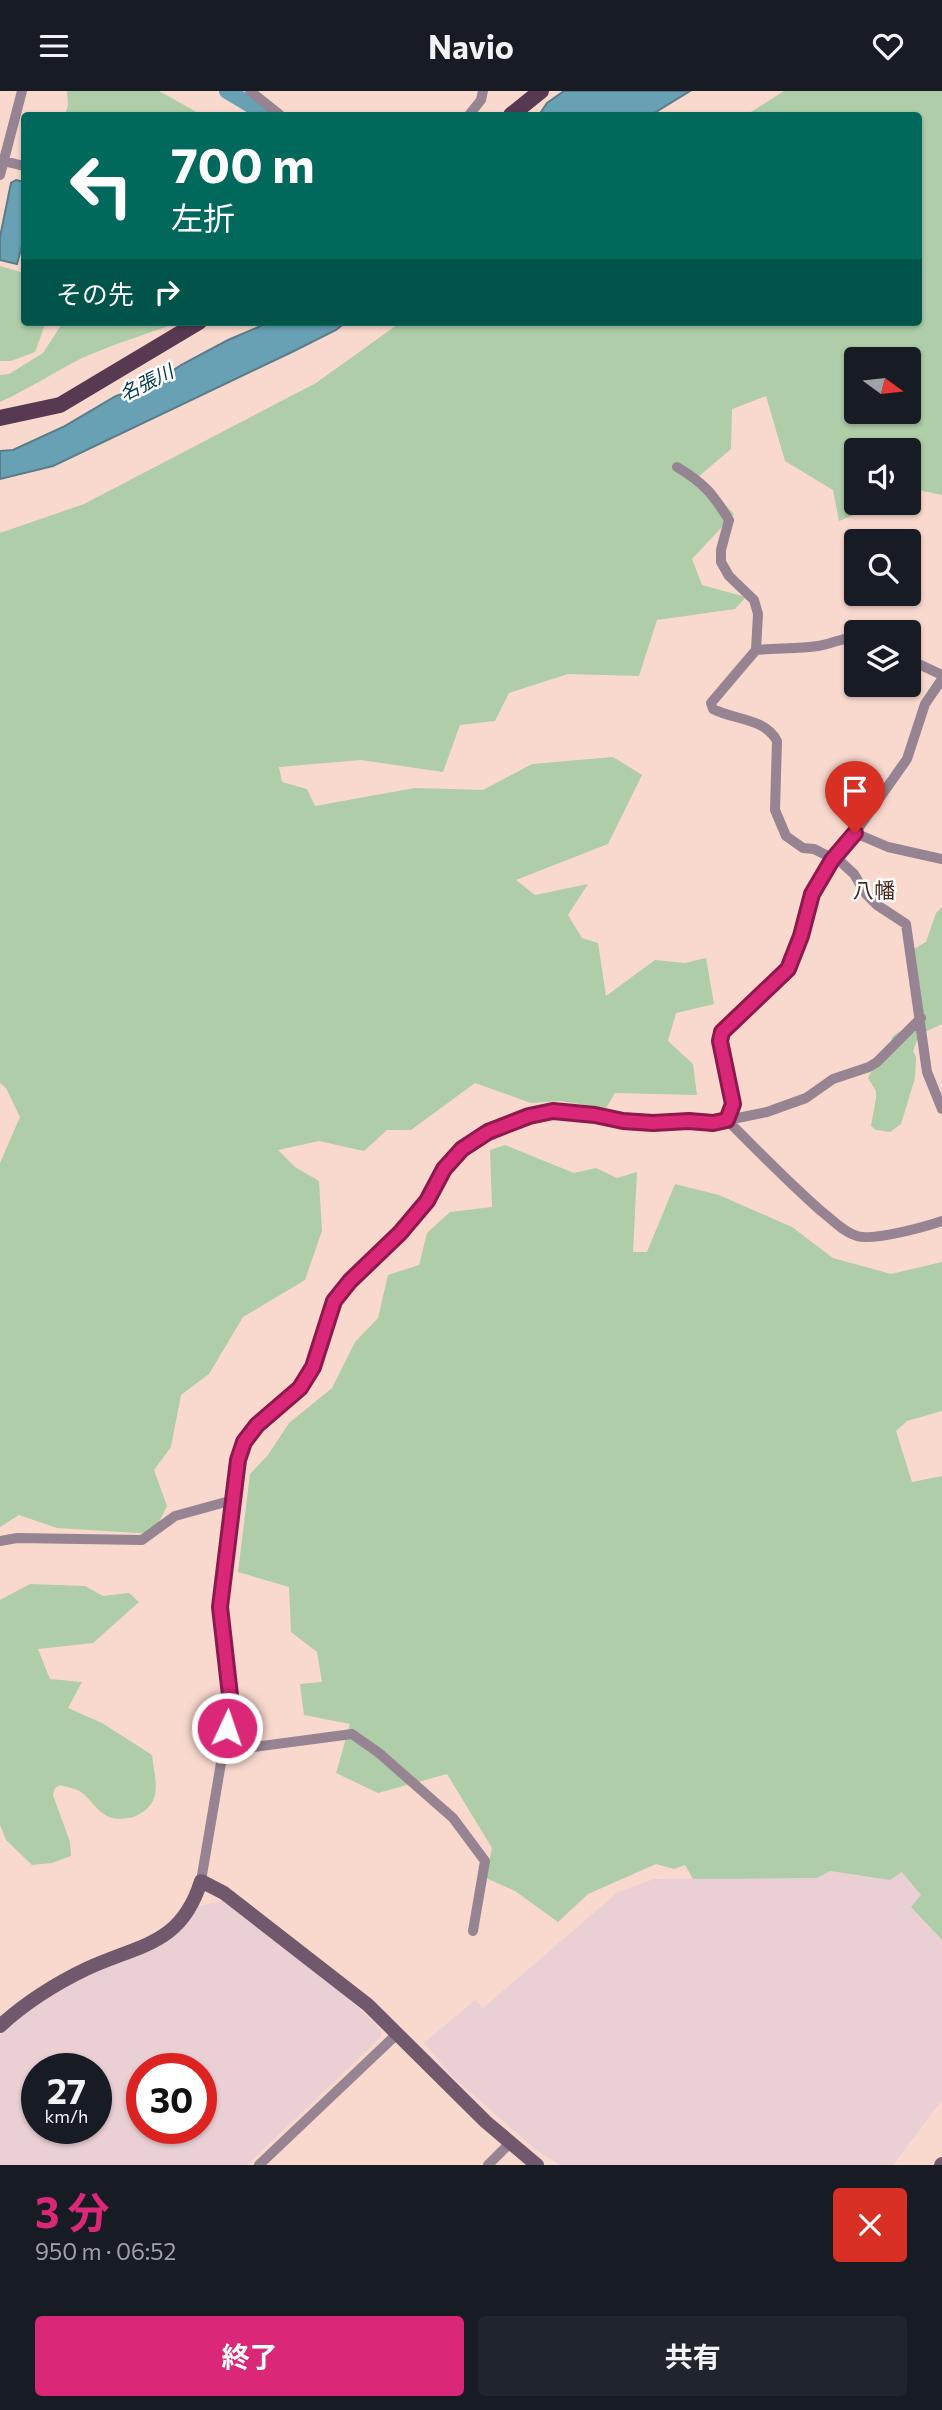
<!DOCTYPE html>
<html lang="ja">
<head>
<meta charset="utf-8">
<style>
	body { margin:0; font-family:Commissioner,"Noto Sans JP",sans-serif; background:#20242c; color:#f1f3f6; height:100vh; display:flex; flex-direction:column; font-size:26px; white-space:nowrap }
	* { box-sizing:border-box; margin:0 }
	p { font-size:23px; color:#9ea1a6 }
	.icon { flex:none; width:38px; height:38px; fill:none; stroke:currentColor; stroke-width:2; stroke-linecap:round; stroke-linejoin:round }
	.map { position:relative; height:2074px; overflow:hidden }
	.details { display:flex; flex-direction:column; background:#171b24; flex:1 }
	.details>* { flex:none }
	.guide { position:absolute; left:21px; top:21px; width:901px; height:214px; border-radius:7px; box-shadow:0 2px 5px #0004; background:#00695c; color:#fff; overflow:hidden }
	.needle { width:46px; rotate:105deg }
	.controls { position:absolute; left:844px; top:256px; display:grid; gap:14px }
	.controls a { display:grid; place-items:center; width:77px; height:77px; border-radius:7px; background:#171b24; box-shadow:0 2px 5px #0004; font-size:35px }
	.speed { position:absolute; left:21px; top:1962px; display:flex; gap:14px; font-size:35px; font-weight:700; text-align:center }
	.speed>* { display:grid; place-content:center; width:91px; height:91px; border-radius:50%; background:#171b24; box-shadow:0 2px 5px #0004; line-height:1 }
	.speed small { font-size:18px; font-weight:400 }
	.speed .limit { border:10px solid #d22; background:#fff; color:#111 }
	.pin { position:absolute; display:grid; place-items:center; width:60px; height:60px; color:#fff; margin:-72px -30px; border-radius:50% 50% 50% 0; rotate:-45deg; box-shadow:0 0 7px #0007 }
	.pin .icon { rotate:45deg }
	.me { position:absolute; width:77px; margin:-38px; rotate:3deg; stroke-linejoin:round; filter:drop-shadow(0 0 5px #0008) }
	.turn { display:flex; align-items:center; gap:24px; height:147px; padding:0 35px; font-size:32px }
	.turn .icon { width:91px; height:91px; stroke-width:2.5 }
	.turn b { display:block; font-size:49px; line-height:60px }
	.then { display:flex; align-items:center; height:66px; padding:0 35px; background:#0003; gap:14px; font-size:26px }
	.round { display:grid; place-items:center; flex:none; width:74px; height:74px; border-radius:7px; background:#20242c }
	.head { display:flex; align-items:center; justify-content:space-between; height:119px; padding:0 35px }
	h1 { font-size:42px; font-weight:700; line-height:52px; color:#db2777 }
	.primary-button { display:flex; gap:14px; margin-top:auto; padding:14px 35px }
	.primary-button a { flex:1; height:80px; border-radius:7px; background:#db2777; color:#fff; font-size:28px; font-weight:700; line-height:80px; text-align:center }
	.primary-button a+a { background:#20242c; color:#f1f3f6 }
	header { display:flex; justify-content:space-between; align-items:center; height:91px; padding:0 35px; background:#171b24; font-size:32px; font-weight:700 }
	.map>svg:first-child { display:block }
</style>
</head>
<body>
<header><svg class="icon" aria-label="menu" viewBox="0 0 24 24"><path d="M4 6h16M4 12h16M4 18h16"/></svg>Navio<svg class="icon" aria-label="heart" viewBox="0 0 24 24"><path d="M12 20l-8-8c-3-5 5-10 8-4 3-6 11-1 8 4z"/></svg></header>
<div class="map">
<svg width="942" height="2074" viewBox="0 0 942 2074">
	<rect width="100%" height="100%" fill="#f9d9ce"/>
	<path fill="#ead0d4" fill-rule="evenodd" d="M830,1780L890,1789L902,1781L922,1804L911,1816L942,1849V2009L893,2074H560L536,2059L452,1985L424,1952L475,1909L483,1917L618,1801L654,1788L816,1787Z
		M222,1810L345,1904L381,1939V1946L247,2074H0V1945L30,1918L67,1894L103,1877L154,1858L174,1845L199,1815ZM37,1978H96V2037H37ZM142,1978H201V2037H142Z"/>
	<path fill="#aecda8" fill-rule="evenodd" d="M67,0H159L202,24H65L68,14Z
		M784,0H942V404L913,398L908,394V359H856V411H871V417L839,430L833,399L785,370L766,305L732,318L731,358L698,386L734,423L692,468L702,494L746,506L735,518L657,529L639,585L568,583L509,602L495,630L460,634L443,681L361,669L279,676L282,691L307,698L315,715L415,697L483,699L532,673L613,666L642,684L608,753L516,789L535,804L588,793L568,824L582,847L598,852L606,905L655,869L685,872L706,867L714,913L676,922L668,950L693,973L697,1004L615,1002L606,1017L560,1010L531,1012L475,992L411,1039H387L364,1060L319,1050L278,1059L295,1076L319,1090L322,1140L305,1189L243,1226L209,1283L181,1304L171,1356L154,1379L167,1415L153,1443L57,1437L19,1424L0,1436V1072L20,1026L6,997L0,992V442L84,413L316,292L401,231H919V24H746ZM856,268H908V320H856Z
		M0,175L24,182V231H46L35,261L11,270H0Z
		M63,231H179C147,243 114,253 82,267C54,281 29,298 0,311V284L9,283L43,262Z
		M942,816V933L923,942L918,947L913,960L916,966L915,987L901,1033L890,1041L876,1039L871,1035L876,1007V1000L868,987L871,981L887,967L892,946L897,942L918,933L914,858L926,851L936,822Z
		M505,1054L574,1082L596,1077L617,1087L637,1081L633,1161H647L675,1093L719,1104L792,1136L833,1167L891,1183L942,1171V1320L907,1330L896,1340L912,1391L942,1385V1849L911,1816L921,1804L902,1781L890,1789L830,1780L817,1787L693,1788L685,1774L674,1778L656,1773L588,1803L558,1831L515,1800L486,1787L492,1757L447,1683L378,1702L336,1682L350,1633L304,1624L300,1593L322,1591L317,1561L291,1541L289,1496L238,1481L250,1383L268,1364L289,1332L332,1297L355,1251L378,1227L388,1184L419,1174L427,1142L450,1121L492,1116L490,1059Z
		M30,1493L85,1495L103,1505L129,1502L139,1511L93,1552L38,1558L50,1588L82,1591L68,1617L102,1632L152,1664C155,1690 164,1711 136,1725C129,1728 116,1729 109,1726C97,1721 91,1708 81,1701C75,1697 66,1696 60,1694L55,1697L53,1704L70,1751L71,1765L52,1772L32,1774L6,1749L0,1734V1509Z"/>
	<path fill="#69a1b4" stroke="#5a7d89" stroke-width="2" d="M564,0H690L651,24H539L547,12Z
		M16,89L24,91V147L17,173L0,169V146L11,92Z
		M270,231H346L336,239L294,260L53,375L0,388V360L13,359L63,336L116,305L153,293L181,274L228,249Z"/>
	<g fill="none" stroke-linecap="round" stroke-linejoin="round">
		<path stroke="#69a1b4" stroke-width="16" d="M227,0L267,24"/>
		<path stroke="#968492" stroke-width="10" d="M250,0L280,24
			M469,24L481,9L483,0
			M0,69L24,75
			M0,84L22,0
			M677,376C704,392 713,403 729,429L721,459V471L729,485L754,509L758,523L756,559L711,612L713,618C734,629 765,627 777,650L775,719L786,745L803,757L814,758L842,772L854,783L866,803L877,814L906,833L927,981L942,1018
			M756,559C777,557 798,558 818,555C832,553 842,546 856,547
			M908,568L942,584
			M855,742L888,756L942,768
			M727,1029C729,1024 732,1018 733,1013C735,988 717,966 722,941L788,879L801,845L812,803L832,769L855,742L907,668L925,613L942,588
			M727,1029C758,1060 788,1091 821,1120C832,1128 843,1141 857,1145C873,1150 925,1136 942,1130
			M0,1450L17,1447L142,1449L175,1425L233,1409
			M224,1660L352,1643L379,1662L453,1727L485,1770L473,1840
			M201,1790L231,1613L220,1516L238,1369L244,1351L257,1334L300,1297L313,1276L334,1210L350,1190L400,1142L427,1110L444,1078L462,1058L488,1041L529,1025L553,1020L595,1024L623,1030L653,1032L689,1030L713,1032L767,1021L806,1007L833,988L869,976L877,971L921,927
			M259,2074L398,1942
			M488,2074L510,2052"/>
		<path stroke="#71586c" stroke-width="14" d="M0,1935C25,1912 55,1893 86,1878C139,1853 181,1855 201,1790L224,1802L368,1914L486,2031L537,2074
			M941,2074L942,2073"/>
		<path stroke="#573a51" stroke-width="16" d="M511,24L541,0
			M0,327L60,314L199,231"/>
	</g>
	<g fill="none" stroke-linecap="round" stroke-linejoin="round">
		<g stroke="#8e194d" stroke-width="18">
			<path id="route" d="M227,1637L231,1613L220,1516L238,1369L244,1351L257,1334L300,1297L313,1276L334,1210L350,1190L400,1142L427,1110L444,1078L462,1058L488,1041L529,1025L553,1020L595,1024L623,1030L653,1032L689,1030L713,1032L727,1029L733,1013L720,950L722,941L788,878L801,845L812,803L832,769L855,742"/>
		</g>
		<use href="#route" stroke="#db2777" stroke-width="12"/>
	</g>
	<g text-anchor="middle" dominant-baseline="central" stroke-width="5" stroke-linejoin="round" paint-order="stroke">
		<g font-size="19" font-style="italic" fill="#003745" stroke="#fff">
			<text transform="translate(146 291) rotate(-26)">名張川</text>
		</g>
		<g font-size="21" fill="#482a1f" stroke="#fff">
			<text x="874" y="798">八幡</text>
		</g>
	</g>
</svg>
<div class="controls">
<a><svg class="needle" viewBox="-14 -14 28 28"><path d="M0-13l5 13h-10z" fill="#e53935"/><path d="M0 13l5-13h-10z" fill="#9ea1a6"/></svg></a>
<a><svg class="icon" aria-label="sound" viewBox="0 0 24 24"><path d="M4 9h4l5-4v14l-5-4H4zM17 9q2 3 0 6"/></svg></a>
<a><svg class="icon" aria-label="search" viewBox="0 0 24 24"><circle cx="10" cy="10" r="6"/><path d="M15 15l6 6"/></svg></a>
<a><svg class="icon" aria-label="layers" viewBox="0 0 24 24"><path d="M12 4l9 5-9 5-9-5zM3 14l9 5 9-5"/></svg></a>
</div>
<div class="speed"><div>27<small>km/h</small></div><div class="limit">30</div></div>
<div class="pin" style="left:855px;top:742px;background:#d93025"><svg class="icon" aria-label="arrive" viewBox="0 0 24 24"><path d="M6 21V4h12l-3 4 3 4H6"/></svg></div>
<svg class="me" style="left:227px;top:1637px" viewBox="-20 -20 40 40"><circle r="17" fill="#db2777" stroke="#fff" stroke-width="3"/><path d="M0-11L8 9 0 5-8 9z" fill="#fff"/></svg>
<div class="guide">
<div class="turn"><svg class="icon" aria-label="left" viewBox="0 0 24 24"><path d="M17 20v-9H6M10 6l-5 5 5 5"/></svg><div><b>700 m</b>左折</div></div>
<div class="then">その先<svg class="icon" aria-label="right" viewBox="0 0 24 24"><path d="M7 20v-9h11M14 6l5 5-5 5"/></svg></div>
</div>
</div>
<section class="details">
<div class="head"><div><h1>3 分</h1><p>950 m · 06:52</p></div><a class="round" style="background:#d93025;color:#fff"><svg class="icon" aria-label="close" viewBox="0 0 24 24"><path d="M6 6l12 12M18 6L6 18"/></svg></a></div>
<div class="primary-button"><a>終了</a><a>共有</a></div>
</section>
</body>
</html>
